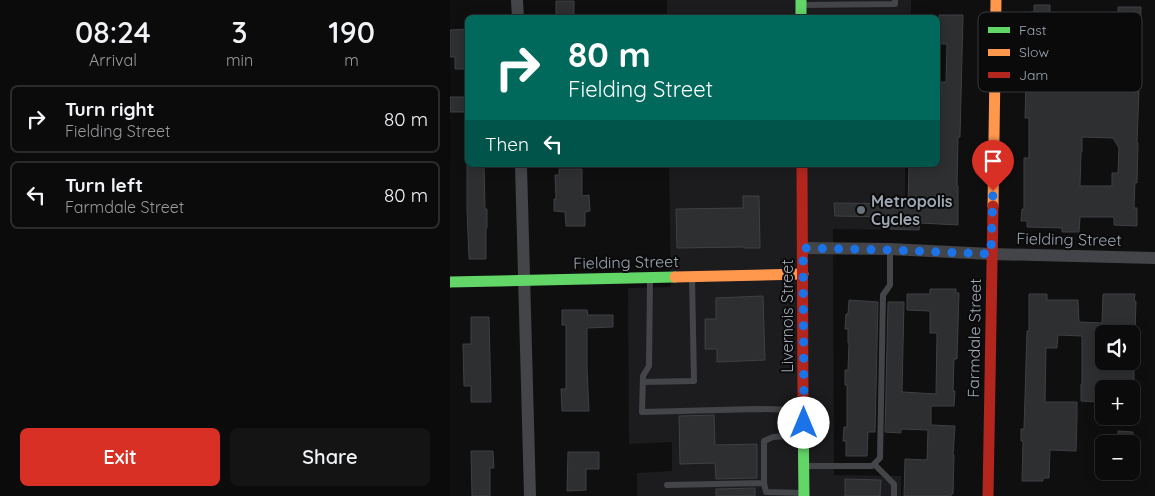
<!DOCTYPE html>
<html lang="en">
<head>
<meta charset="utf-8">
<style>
	body { margin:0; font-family:Quicksand,sans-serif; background:#141415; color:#f1f3f6; height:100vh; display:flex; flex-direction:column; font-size:19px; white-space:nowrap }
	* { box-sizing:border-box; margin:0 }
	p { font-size:16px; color:#9a9b9d }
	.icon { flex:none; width:28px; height:28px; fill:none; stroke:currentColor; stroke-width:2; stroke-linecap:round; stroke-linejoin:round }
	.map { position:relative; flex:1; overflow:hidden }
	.drawer { display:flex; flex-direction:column; background:#0b0b0c; width:450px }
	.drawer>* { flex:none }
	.guide { position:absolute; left:15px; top:15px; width:475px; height:152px; border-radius:8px; box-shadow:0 2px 12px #0003,0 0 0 1px #2b2b2d; background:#00695c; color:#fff; overflow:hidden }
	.tools { position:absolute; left:645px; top:325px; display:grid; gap:10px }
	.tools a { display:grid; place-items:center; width:45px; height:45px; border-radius:8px; background:#0b0b0c; box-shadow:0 2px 12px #0003,0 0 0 1px #2b2b2d; font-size:25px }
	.pin { position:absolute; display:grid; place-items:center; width:42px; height:42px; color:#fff; margin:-51px -21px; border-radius:50% 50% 50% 0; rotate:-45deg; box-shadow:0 0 5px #0007 }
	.pin .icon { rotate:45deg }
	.me { position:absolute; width:55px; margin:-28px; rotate:0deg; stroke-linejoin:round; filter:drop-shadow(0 0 4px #0008) }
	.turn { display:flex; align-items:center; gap:18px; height:105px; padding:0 20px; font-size:22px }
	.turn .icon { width:65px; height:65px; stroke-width:2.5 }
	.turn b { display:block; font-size:35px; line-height:42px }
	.then { display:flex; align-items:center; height:48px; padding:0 20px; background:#0003; gap:10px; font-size:19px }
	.eta { display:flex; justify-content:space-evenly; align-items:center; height:85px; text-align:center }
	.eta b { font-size:30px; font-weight:600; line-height:35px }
	.button { display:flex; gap:10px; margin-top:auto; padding:10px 20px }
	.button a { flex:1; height:58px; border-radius:8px; background:#d93025; color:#fff; font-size:20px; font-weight:600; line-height:58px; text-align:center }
	.button a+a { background:#141415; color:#f1f3f6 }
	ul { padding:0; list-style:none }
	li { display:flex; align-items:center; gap:15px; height:68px; margin:0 10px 8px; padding:0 10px; border:2px solid #2b2b2d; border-radius:8px }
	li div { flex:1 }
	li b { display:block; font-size:19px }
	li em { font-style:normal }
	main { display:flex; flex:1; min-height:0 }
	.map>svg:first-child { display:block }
</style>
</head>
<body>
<main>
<section class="drawer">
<div class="eta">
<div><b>08:24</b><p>Arrival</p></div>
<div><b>3</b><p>min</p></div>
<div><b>190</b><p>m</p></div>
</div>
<ul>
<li><svg class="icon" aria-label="right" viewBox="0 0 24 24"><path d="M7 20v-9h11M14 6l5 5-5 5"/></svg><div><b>Turn right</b><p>Fielding Street</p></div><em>80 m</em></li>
<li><svg class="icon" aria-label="left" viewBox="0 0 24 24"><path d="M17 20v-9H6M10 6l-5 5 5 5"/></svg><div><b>Turn left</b><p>Farmdale Street</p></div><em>80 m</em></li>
</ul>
<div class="button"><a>Exit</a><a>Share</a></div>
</section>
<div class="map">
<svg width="705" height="496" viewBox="0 0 705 496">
	<rect width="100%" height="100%" fill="#0f0f10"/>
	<path fill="#1c1c1e" d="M217,0H461V17H217Z
		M219,165H455V230L383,229L384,475L451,476V496H187V473L222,471V442L179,444L178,288L221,287Z"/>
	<path fill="#2e2f31" stroke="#3e4044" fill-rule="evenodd" d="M106,1H124V18H106Z
		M584,5H600V17H608V34L598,33L597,59L633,60L632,83L667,84V61L642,60L643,17H668V7H691L690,89H689L687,142L688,143L687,183L685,182L684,208H687V226L664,225V217H630L629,232H612V228L577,227V221H571L572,209H574V158H579V118H575L577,49H581V12H584ZM632,137L663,138L669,148L668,173H662V186H630L631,152H632Z
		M489,15H513L510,137H508L507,186H508V225L470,223L469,230L440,229L441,217L385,216L384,203L458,204L459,165H488V119H490L491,82H496L497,44H488Z
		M18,29V69H5V57H0V30Z
		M0,97H18V112H0Z
		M17,165H34L35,209H37V228H36V259H19L17,209Z
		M109,169H132V196L139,195L140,211L135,212V226H116L115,212L104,211V199H106L105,175H109Z
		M293,196H309L310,248H294V247L227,248L226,209L293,208Z
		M480,289H506V293H509L507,359H504L503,391H505L504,406H481V425L505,426L503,455H504L503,494H501V496H454L455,459L477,460L478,430L451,429V433L435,432L438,302H454L452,392L486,394L487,333H480V311L457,310V294H480Z
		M579,294H597V300H628L629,322L652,323L653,294H685L684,301H686L685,334H654V337H647V361H682V365H684V389H648V402L631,401V384H632V336L608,335L607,348H596L595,402H627V416L626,451L600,450L599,478H593V481H572L573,441H571V429H574L577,331H579Z
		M313,296L315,360L267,362V349H255V319H266V298Z
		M399,300L428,302L425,432H418L417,456H396V441H393L394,427H397V385H395V370H398L399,343H398V329H395L396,314H398Z
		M112,310H137L138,315H163V327L137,328V368L139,411H112L111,389H116V325H112Z
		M21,317H39L41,402H21V386H14L13,344H21Z
		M264,415L265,445L307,444V478L266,479L265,463L230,464L229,416Z
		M668,431L683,432V444H668Z
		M21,451H43L44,468H40V496H22Z
		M118,452H149V469H136V490L117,491Z
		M395,479L431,480L430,496H395Z
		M305,488V496H266V489Z"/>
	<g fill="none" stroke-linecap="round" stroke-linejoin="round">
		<path stroke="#444549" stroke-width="6" d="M352,5L445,4V0
			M200,279L199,366L193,376L192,412L307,409L353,410
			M193,382L244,381L242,278
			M424,464L444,484V496
			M355,466H422L430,458L433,295L440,285V249
			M217,485L314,483
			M352,493L316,492L314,483V441L323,437L353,435"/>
		<path stroke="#444549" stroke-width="12" d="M67,0L68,18
			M71,165L80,496
			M353,248L440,249L541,254L705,258"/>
		<path stroke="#63d668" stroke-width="11" d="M351,0V18
			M0,282L225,277
			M353,404L354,496"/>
		<path stroke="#ff974d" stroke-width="11" d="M543,206L546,0
			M225,277L353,274"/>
		<path stroke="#b3261e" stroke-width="11" d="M352,165L353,404
			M538,496L543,206"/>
	</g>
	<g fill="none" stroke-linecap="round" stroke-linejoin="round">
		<path stroke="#1a73e8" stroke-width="9" stroke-dasharray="0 16.2" d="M354,423L353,248L440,250L541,254L543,191"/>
	</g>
	<circle fill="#6c727a" stroke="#0a0a0b" stroke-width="2" cx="411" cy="210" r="5"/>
	<g text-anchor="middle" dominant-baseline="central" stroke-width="4" stroke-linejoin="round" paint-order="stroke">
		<g font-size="16" font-weight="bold" fill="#9ea7b3" stroke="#0a0a0b" text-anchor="start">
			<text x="421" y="201">Metropolis<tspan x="421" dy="18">Cycles</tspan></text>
		</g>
		<g font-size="16" fill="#9ea7b3" stroke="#0a0a0b">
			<text transform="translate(619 239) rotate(1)">Fielding Street</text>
			<text transform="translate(176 262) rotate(-1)">Fielding Street</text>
			<text transform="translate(337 316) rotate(-90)">Livernois Street</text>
			<text transform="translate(524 338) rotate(-89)">Farmdale Street</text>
		</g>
	</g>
	<rect x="528" y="12" width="164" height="80" rx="8" fill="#0a0a0b" stroke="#36393d" stroke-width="1"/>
	<rect x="538" y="27" width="22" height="6" fill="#63d668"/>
	<rect x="538" y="49" width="22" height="7" fill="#ff974d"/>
	<rect x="538" y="72" width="22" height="6" fill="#b3261e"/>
	<g font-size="14" fill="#9ea7b3">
		<text x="569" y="35">Fast</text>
		<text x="569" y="57">Slow</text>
		<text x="569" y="80">Jam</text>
	</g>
</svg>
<div class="tools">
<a><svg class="icon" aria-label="sound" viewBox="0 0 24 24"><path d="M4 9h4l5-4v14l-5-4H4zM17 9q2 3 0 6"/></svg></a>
<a>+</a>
<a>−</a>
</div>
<div class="pin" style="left:543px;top:191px;background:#d93025"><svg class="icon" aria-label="arrive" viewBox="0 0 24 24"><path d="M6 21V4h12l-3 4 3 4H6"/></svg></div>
<svg class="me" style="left:354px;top:423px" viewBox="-20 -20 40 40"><circle r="19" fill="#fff"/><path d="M0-13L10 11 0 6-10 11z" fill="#1a73e8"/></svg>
<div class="guide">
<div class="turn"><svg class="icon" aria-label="right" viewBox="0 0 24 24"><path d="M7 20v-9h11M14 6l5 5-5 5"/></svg><div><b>80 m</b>Fielding Street</div></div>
<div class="then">Then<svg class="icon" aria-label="left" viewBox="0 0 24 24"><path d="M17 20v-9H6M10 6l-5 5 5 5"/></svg></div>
</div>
</div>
</main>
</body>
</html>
